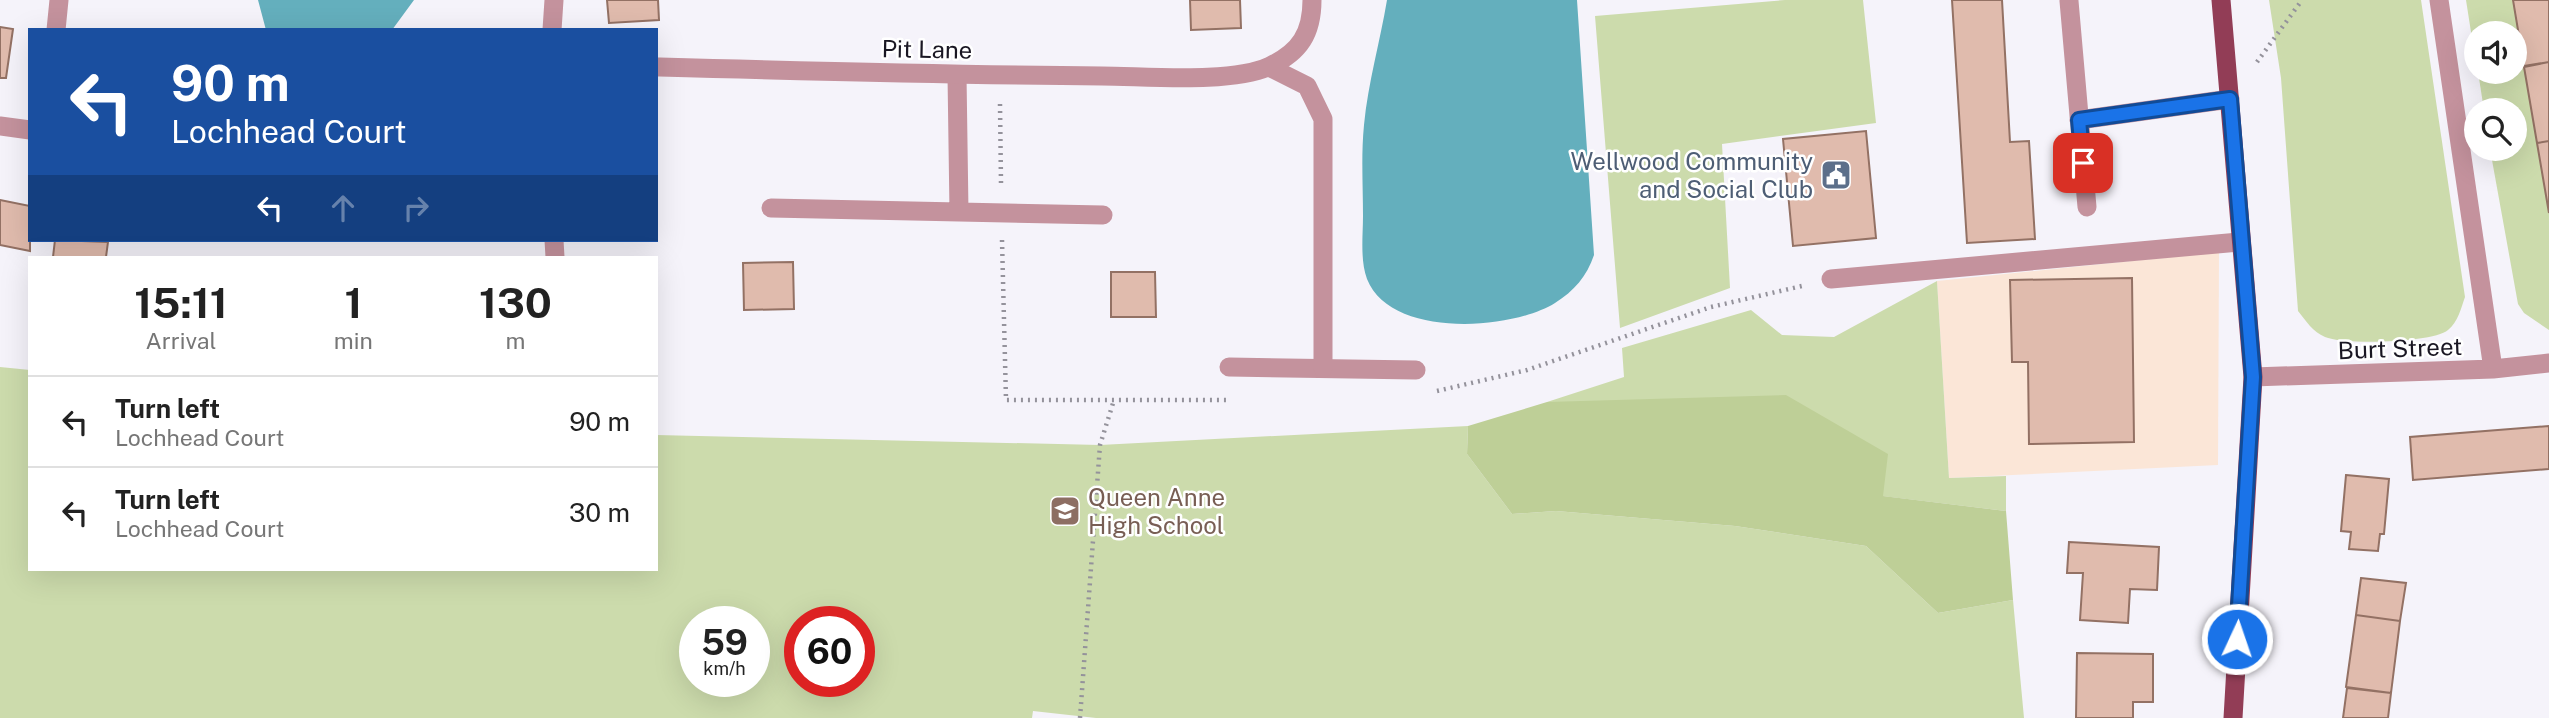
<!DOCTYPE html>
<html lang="en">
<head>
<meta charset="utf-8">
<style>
	body { margin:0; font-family:"Public Sans",sans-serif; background:#f6f6f6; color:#222; height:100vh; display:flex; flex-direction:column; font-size:26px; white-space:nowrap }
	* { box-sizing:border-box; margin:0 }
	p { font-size:23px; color:#767676 }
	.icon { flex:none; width:38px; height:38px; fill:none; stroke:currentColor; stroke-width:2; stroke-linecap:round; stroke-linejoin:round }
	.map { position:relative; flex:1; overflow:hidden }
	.drawer { position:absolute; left:28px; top:256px; width:630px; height:315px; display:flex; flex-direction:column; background:#fff; border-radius:0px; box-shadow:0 7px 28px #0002 }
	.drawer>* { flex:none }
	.banner { position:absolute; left:28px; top:28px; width:630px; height:214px; border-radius:0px; box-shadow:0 7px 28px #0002; background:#1a4fa0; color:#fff; overflow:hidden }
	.buttons { position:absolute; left:2464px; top:21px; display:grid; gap:14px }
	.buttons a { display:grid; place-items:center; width:63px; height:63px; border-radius:50%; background:#fff; box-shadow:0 7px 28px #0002; font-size:35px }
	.speed { position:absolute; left:679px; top:606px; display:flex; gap:14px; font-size:35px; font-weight:700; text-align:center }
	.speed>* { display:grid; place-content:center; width:91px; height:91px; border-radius:50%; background:#fff; box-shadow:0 7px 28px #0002; line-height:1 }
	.speed small { font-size:18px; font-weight:400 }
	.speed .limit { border:10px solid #d22; background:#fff; color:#111 }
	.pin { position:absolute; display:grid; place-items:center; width:60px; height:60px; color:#fff; margin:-30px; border-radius:14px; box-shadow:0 4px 10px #0006 }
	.me { position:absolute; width:77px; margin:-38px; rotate:3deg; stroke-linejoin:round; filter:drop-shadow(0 0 5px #0008) }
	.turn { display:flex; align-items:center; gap:24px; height:147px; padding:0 28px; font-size:32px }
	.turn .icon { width:91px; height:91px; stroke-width:2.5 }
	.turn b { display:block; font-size:49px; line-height:60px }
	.lanes { display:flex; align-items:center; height:66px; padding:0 28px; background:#0003; justify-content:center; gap:35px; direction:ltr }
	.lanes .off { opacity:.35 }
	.eta { display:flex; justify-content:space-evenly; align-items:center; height:119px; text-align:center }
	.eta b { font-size:42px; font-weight:700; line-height:49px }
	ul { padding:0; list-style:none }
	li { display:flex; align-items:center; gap:21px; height:91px; padding:0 28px; border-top:2px solid #e0e0e0 }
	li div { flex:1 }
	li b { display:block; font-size:26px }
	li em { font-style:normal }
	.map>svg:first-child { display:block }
</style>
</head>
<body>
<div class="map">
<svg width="2549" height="718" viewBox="0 0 2549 718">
	<rect width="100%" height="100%" fill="#f5f3fa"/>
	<path fill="#fbe6d7" d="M2219,252L2218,465L1949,478L1937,281Z"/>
	<path fill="#ccdbac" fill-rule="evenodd" d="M1785,0H1863L1876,123L1722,144L1730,288L1620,328L1595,16Z
		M2269,0H2421L2465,297C2461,308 2458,322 2448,330C2433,343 2343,345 2325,337C2313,332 2306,321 2298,311L2281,78Z
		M2466,0H2549V330L2524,313L2518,304L2490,149H2515V110H2484L2478,72H2515V33H2476V64Z
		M1937,281L1949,478L2006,476V511L1882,496L1547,402L1624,377L1622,348L1751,310L1782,335L1834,337Z
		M0,367L30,370V569H656V435L1100,445L1468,426L1467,454L1512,514L1556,511L1735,526L1866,546L1938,613L2013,600L2024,718H1096L1033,711L1032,718H0ZM695,621H754V681H695ZM800,621H859V681H800Z"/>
	<path fill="#becf97" d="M1786,395L1888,454L1883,496L2006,511L2013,600L1938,613L1866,546L1735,526L1556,511L1512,514L1467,454L1468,426L1547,402Z"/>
	<path fill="#64afbd" d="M258,0H414L392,30H266Z
		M1387,0H1577L1594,255C1587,276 1574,291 1555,303C1510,331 1390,338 1367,279C1360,260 1363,236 1363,216C1363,186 1361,155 1364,125C1368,83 1380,42 1387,0Z"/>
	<path fill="#e0bbad" stroke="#937164" stroke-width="2" d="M607,0H658L659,20L609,23Z
		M1190,0H1240L1241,28L1191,30Z
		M1952,0H2002L2010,142L2029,141L2035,239L1967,243Z
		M2513,0H2549V62L2524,66Z
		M0,27L13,29L6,78H0Z
		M2549,62V141L2537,143L2524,67Z
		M1866,131L1876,238L1793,246L1783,139Z
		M2549,141V213L2537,143Z
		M0,200L30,206V251L0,245Z
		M55,240L108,242L106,257H53Z
		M793,262L794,309L744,310L743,263Z
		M1111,272H1155L1156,317H1111Z
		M2132,278L2134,442L2029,444L2028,362H2012L2010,280Z
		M2549,426V469L2413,480L2410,437Z
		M2346,475L2389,479L2384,534H2380L2378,551L2349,549L2351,532L2341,531Z
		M2069,542L2159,547L2157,590L2130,589L2128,623L2080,620L2083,573H2067Z
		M2361,578L2406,583L2400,621L2356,615Z
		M2356,615L2400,621L2391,693L2346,687Z
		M2077,653L2153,654V702H2133V718H2076Z
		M2347,688L2391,693L2388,718H2343Z"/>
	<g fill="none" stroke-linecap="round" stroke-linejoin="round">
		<path stroke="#94929b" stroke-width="4.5" stroke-dasharray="2 5" stroke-linecap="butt" d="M2257,62L2302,0
			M1000,104L1001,183
			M1002,240L1006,400H1230
			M1437,391L1527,370L1711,307L1802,286
			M1080,718L1100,445L1114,400"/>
		<path stroke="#c4929d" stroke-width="19" d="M957,75L959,212
			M771,208L1103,215
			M1831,279L2239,242
			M1229,367L1416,370"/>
		<path stroke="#c4929d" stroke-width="19" d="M2439,0L2493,369
			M2069,1L2087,207
			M56,30L59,0
			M552,30L554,0
			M656,67C805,71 953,75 1102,76C1145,76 1232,84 1270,66C1300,52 1312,33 1312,0
			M1269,67L1307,86L1323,119V368
			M2079,120L2230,99
			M0,126L30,130
			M554,240L555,257
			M2253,377L2493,369L2549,363"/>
		<path stroke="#923d56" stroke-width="19" d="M2221,0L2253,377L2233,718"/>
	</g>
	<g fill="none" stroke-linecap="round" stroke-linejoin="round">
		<g stroke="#114b97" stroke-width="18">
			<path id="route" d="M2083,163L2079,120L2230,99L2253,377L2237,639"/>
		</g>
		<use href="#route" stroke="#1a73e8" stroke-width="12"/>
	</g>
	<defs>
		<g id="civic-square" transform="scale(1.575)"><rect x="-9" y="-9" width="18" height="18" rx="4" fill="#5c6f8a" stroke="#fff"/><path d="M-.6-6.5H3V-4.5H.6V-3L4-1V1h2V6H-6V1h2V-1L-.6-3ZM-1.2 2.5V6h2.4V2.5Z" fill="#fff"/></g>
		<g id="school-square" transform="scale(1.575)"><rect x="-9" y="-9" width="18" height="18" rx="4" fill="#8d6e63" stroke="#fff"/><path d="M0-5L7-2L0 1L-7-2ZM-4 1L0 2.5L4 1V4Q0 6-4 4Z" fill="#fff"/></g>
	</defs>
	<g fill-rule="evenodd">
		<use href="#civic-square" x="1836" y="175"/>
		<use href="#school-square" x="1065" y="511"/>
	</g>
	<g text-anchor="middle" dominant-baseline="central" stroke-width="5" stroke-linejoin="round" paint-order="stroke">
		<g font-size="24" fill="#1a1723" stroke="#fff">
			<text transform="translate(927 49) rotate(1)">Pit Lane</text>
			<text transform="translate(2400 348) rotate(-2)">Burt Street</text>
		</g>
		<g font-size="24" fill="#4e5e75" stroke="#fff" text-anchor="end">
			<text x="1813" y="161">Wellwood Community<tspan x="1813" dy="28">and Social Club</tspan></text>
		</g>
		<g font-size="24" fill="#785e54" stroke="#fff" text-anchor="start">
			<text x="1088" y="497">Queen Anne<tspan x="1088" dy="28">High School</tspan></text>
		</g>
	</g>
</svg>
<div class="buttons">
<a><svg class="icon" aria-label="sound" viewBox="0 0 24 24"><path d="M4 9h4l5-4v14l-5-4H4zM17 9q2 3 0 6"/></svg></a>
<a><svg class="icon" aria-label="search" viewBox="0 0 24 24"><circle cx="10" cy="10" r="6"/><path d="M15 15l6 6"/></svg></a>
</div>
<div class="speed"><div>59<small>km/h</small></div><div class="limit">60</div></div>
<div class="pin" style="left:2083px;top:163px;background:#d93025"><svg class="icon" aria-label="arrive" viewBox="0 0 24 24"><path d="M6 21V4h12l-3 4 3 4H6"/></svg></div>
<svg class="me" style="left:2237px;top:639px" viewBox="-20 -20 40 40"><circle r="17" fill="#1a73e8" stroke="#fff" stroke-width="3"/><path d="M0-11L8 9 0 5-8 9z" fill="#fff"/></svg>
<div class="banner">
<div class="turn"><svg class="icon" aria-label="left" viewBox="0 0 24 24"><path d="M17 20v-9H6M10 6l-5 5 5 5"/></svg><div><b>90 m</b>Lochhead Court</div></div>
<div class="lanes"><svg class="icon" aria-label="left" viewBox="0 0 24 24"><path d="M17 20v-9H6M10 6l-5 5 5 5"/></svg><svg class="icon off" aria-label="ahead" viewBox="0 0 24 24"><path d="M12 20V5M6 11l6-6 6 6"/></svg><svg class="icon off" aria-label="right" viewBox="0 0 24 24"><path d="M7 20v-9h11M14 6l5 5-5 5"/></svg></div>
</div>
<section class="drawer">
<div class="eta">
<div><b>15:11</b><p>Arrival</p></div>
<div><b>1</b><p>min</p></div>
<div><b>130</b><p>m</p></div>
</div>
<ul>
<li><svg class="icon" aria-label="left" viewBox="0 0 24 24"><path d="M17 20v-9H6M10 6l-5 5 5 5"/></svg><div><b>Turn left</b><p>Lochhead Court</p></div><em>90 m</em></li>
<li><svg class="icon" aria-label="left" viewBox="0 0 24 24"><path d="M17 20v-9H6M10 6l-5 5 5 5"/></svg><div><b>Turn left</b><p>Lochhead Court</p></div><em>30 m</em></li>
</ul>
</section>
</div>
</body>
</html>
